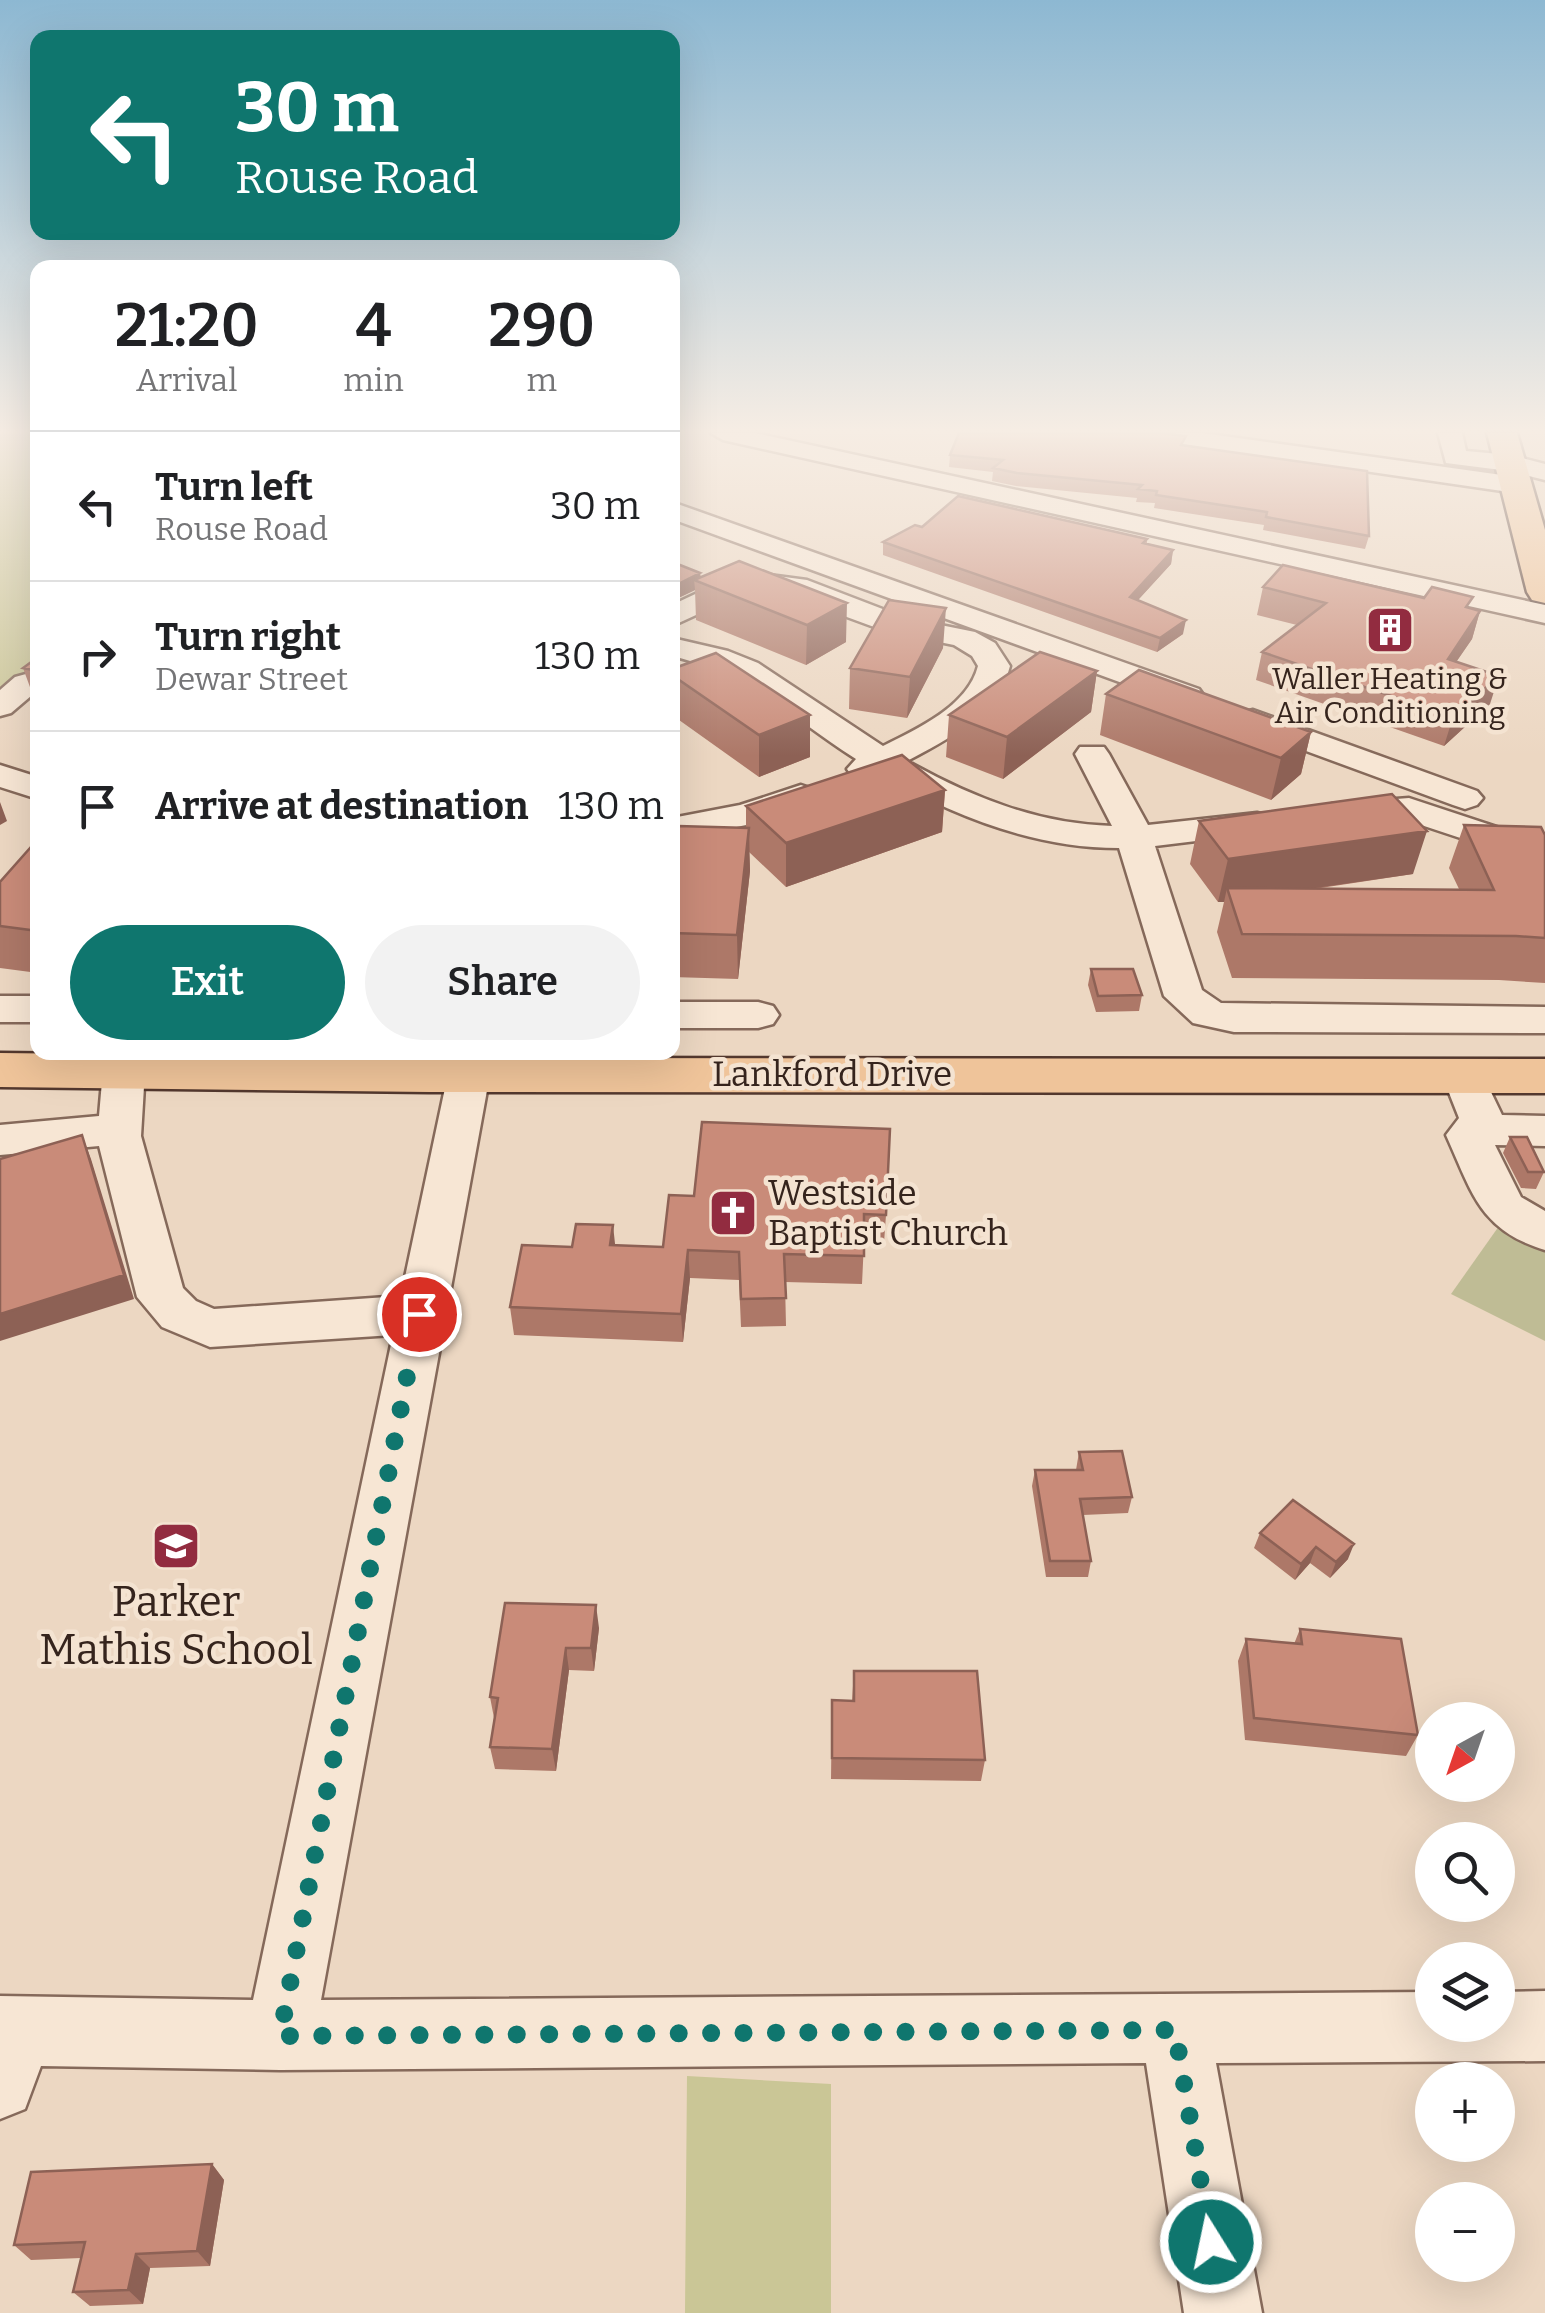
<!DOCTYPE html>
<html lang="en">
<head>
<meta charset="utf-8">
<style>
	body { margin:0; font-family:Bitter,serif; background:#f2f2f2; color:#202124; height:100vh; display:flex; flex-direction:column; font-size:38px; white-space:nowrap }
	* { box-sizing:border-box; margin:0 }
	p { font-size:32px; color:#757577 }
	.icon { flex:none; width:55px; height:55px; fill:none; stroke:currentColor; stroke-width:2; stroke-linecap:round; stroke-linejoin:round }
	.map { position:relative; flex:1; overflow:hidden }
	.panel { position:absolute; left:30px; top:260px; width:650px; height:800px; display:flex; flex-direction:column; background:#fff; border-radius:20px; box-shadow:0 10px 40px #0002 }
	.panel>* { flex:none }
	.hud { position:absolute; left:30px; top:30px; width:650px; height:210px; border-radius:20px; box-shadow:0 10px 40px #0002; background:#0f766e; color:#fff; overflow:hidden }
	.needle { width:65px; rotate:220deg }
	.tools { position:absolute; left:1415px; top:1702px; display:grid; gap:20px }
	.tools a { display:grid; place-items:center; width:100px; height:100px; border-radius:50%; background:#fff; box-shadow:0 10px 40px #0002; font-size:50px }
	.pin { position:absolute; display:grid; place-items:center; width:85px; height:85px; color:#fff; margin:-42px; border:5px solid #fff; border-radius:50%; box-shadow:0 2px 10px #0007 }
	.me { position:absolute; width:110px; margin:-55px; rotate:350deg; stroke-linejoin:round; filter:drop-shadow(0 0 8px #0008) }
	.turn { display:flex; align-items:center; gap:35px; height:210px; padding:0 40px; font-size:45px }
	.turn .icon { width:130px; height:130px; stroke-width:2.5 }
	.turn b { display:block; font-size:70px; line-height:85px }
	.eta { display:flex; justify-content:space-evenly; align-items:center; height:170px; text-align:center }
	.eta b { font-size:60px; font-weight:600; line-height:70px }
	.primary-button { display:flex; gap:20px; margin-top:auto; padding:20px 40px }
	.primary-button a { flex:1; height:115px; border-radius:60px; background:#0f766e; color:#fff; font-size:40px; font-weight:600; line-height:115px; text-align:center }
	.primary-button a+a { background:#f2f2f2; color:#202124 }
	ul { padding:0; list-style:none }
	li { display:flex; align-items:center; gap:30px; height:150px; padding:0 40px; border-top:2px solid #e0e0e0 }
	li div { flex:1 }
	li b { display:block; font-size:38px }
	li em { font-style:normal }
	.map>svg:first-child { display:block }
</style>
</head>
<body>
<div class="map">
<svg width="1545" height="2313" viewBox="0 0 1545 2313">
	<rect width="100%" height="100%" fill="#ecd7c2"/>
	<path fill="#cac696" d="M0,433H37V671L0,687Z
		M687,2076L831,2084V2313H685Z"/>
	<path fill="#bfbc95" d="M1499,1226L1545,1248V1341L1451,1294Z"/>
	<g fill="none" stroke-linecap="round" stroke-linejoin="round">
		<g stroke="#85695a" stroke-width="5">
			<path id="minor" d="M711,433H755L1545,605V623L723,440Z
				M1140,433H1202L1516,477L1529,485L1516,493L1152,440Z
				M1438,433H1462L1466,451L1510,455L1545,464V480L1509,471L1446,463Z
				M672,502L1199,689L1204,696L1199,703H1177L672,519Z
				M755,573L807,580L906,618L975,632L995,643L1010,666C999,713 947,740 907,761C971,797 1038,824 1112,826L1075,754L1080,747H1104L1109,754L1148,825L1257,813L1270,816L1275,824L1270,832L1155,846L1202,990L1221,1003L1545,1007V1033L1234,1032L1193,1023L1164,996L1119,848C1034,848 953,816 881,774L864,779L852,776L847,769L856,759C788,716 756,676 672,656V638L728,651L758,663L883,746C917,729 968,706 978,666L972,656L954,645L885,631L776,591L744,593L672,626V605L725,580Z
				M26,674L37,677L38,690L11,713L0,716V690L15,677Z
				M1253,710L1477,791L1483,798L1477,805L1465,809L1453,805L1241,727L1237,720L1241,713Z
				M0,765L38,777V799L0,787Z
				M801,785L813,789L819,796L813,803L761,822L672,840V818L740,805Z
				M1409,798L1545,843V866L1406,820L1345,823L1332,820L1327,812L1332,804Z
				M0,996H38V1022H0Z
				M672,1002H758L773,1006L779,1015L773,1024L758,1028H672Z
				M124,1056L139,1060L145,1070L141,1136L183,1288L196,1301L214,1309L401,1296L448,1074L454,1064L469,1060L484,1064L490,1074L321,2000L1432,1992V2025H1498V1992L1545,1991V2061L1216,2063L1262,2313H1184L1146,2063L280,2070L41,2066L25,2109L0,2119V1996L253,2000L393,1335L210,1347L162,1327L137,1297L99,1146L0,1155V1125L99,1116L103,1070L109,1060Z
				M1463,1061L1478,1065L1502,1115L1545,1116V1146L1495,1145L1521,1197L1545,1211V1250C1479,1230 1472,1192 1446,1135L1459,1118L1442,1075L1448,1065Z"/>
		</g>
		<g stroke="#53382e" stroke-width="5">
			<path id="major" d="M1487,433H1517L1545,530V603L1532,600L1527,592Z
				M0,1053L429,1058L1545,1059V1093L429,1092L0,1087Z"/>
		</g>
		<use href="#minor" fill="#f7e6d4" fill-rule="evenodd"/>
		<use href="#major" fill="#efc49a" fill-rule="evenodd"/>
	</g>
	<path fill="#ad7868" d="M1185,445L1369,536L1365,549L1263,530L1264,525L1154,508L1155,503L1136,502L1137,498L1016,486L992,481L993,472L949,467L950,455Z
		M922,527L1147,539V544L1173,550L1171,564L1138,600L1183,634L1157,652L883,555V542Z
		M700,573L701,578L846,642L806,665L696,620L695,590L672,601Z
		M1263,587L1469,608L1480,611L1472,639L1456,662L1490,704L1444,746L1256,680L1262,652L1297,625L1257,615Z
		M943,648L907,718L849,709L850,668Z
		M38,657V709L23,668Z
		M672,669L810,757L759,777L672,715Z
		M1097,671L1091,712L1003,779L946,757L949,715Z
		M1106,694L1311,732L1301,774L1271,800L1100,735Z
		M945,790L942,832L786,887L749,852L750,871L738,979L672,977V861L746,828V806Z
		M1199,821L1413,874L1314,889H1459L1449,868L1464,825L1545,835V983L1499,980L1232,978L1217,932L1224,902H1218L1190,864Z
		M38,839V973L0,968V882Z
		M1091,969L1142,995L1139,1011L1096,1012L1088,985Z
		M1510,1137L1544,1172L1536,1189L1521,1188L1503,1153Z
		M694,1196L886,1215L884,1243L864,1242L862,1284L785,1282L786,1326L741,1327L739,1280L690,1278L683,1342L514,1335L510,1307L572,1247L615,1245L663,1247Z
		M1079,1452L1132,1497L1128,1513L1083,1515L1091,1561L1088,1577H1046L1032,1486L1035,1470H1076Z
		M1293,1500L1348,1559L1330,1578L1310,1563L1295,1580L1254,1548L1260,1533Z
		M505,1603L599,1628L594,1671L569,1670L556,1771L495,1769L490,1747L494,1718L490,1697Z
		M1300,1629L1418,1735L1406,1756L1245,1740L1238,1661L1246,1639L1294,1644Z
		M854,1671L985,1760L981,1781L831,1779L832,1700L852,1701Z
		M212,2164L224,2180L210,2266L150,2268L143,2304L90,2306L73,2292L81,2258L31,2260L14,2245Z"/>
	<path fill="#8d6155" d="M1173,550L1171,564L1128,611L1130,597Z
		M700,573L701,583L694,580L695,590L672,601V587Z
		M847,603L846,642L806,665L807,625Z
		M946,608L943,648L907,718L910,677Z
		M1480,611L1472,639L1439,687L1448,659Z
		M1186,620L1183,634L1157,652L1160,638Z
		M1097,671L1091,712L1003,779L1007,737Z
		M1499,676L1490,704L1444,746L1453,717Z
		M810,715V757L759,777V735Z
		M1311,732L1301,774L1271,800L1281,758Z
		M945,790L942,832L786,887V843Z
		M0,802L7,821L0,825Z
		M749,828L750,871L738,979L737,935Z
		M1427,831L1413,874L1231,900L1227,888L1224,902H1218L1228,859Z
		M82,1135L91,1159L134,1299L0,1341V1314Z
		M613,1225L616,1253L610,1245Z
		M688,1250L690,1278L683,1342L681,1314Z
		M1354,1544L1348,1559L1330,1578L1336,1562Z
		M1316,1547L1310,1563L1295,1580L1301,1564Z
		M596,1605L599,1628L594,1671L591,1648Z
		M566,1648L569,1670L556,1771L552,1749Z
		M212,2164L224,2180L210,2266L197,2251Z
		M136,2254L150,2268L143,2304L128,2290Z"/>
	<path fill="#c98b79" stroke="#8d6155" stroke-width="2.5" d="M959,433H1161L1186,436L1181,445L1367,471L1369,536L1266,517L1267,512L1156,495L1157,491L1138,489L1142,485L1017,473L993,468L1003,460L950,455Z
		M958,496L1147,539L1143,543L1173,550L1130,597L1186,620L1160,638L883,542L915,525L922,527Z
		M739,561L847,603L807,625L694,580Z
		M680,565L700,573L672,587V569Z
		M1283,565L1424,598L1432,587L1473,597L1466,607L1480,611L1448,659L1499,676L1453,717L1262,652L1326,603L1263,587Z
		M889,600L946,608L910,677L850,668Z
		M1040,652L1097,671L1007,737L949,715Z
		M716,653L810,715L759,735L672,675V669Z
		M38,657V671L23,668Z
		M1139,670L1311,732L1281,758L1106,694Z
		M902,755L945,790L786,843L746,806Z
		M1392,794L1427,831L1228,859L1199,821Z
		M1464,825L1541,827L1545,835V938L1516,936L1242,934L1227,888L1494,890Z
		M678,826L749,828L737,935L672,933V861Z
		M38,839V931L0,926V882Z
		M1091,969H1133L1142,995L1098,996Z
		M702,1122L890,1129L886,1215L864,1214V1256L784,1254L786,1298L741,1299L739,1252L688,1250L681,1314L510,1307L522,1245L572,1247L576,1224L613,1225L610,1245L663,1247L669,1195L694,1196Z
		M82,1135L124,1275L0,1314V1159Z
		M1510,1137H1527L1544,1172H1528Z
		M1122,1451L1132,1497L1080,1499L1091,1561H1050L1035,1470H1083L1079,1452Z
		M1293,1500L1354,1544L1336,1562L1316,1547L1301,1564L1260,1533Z
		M505,1603L596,1605L591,1648H566L552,1749L490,1747L498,1698L490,1697Z
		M1300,1629L1401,1639L1418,1735L1254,1718L1246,1639L1302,1644Z
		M854,1671H977L985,1760L832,1758V1700L854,1701Z
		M212,2164L197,2251L136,2254L128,2290L73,2292L85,2242L14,2245L31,2172Z"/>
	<linearGradient id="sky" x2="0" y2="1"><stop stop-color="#8db8d2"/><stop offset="0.57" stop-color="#f6ede4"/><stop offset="1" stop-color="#f6ede4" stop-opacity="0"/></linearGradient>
	<rect width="1545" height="756" fill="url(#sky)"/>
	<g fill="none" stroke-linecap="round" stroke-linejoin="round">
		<path stroke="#0f766e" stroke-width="18" stroke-dasharray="0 32.4" d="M419,1314L280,2036L1175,2030L1211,2242"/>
	</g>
	<defs>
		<g id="building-square" transform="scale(2.5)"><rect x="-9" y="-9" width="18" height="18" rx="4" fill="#922c40" stroke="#f4e3d1"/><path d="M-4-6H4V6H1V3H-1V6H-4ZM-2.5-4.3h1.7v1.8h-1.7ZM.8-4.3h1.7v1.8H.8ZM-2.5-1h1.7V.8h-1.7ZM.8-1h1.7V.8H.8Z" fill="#fff"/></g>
		<g id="church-square" transform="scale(2.5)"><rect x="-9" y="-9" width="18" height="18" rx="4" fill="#922c40" stroke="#f4e3d1"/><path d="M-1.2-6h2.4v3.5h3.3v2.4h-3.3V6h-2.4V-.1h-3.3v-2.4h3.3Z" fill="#fff"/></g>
		<g id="school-square" transform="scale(2.5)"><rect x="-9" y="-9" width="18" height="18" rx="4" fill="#922c40" stroke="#f4e3d1"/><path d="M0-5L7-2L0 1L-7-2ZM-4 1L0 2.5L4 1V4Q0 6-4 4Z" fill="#fff"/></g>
	</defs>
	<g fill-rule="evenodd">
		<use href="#building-square" x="1390" y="630"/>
		<use href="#church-square" x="733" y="1213"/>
		<use href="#school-square" x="176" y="1546"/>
	</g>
	<g text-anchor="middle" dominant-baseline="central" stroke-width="9" stroke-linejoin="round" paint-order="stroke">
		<g font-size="30" fill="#35241d" stroke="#f4e3d1">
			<text x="1390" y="679">Waller Heating &amp;<tspan x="1390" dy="34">Air Conditioning</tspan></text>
		</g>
		<g font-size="35" fill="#35241d" stroke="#f4e3d1">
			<text x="832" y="1074">Lankford Drive</text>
		</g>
		<g font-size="35" fill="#35241d" stroke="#f4e3d1" text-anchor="start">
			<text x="768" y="1193">Westside<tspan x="768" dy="40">Baptist Church</tspan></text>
		</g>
		<g font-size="42" fill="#35241d" stroke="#f4e3d1">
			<text x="176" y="1602">Parker<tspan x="176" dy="48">Mathis School</tspan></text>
		</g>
	</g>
</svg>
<div class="tools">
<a><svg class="needle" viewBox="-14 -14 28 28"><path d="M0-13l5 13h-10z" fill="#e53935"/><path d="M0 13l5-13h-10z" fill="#757577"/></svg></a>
<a><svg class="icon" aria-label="search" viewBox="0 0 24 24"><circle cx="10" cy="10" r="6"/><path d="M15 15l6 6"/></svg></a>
<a><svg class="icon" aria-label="layers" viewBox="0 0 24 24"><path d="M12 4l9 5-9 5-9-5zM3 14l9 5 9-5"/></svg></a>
<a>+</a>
<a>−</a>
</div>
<div class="pin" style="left:419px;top:1314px;background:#d93025"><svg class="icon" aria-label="arrive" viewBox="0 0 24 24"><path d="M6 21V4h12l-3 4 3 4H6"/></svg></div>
<svg class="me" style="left:1211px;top:2242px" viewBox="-20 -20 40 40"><circle r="17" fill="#0f766e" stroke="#fff" stroke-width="3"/><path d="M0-11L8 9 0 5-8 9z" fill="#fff"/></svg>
<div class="hud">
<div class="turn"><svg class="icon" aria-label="left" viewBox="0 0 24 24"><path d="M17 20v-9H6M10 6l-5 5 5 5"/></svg><div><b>30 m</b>Rouse Road</div></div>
</div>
<section class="panel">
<div class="eta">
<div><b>21:20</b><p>Arrival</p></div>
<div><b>4</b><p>min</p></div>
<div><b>290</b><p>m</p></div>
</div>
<ul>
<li><svg class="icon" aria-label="left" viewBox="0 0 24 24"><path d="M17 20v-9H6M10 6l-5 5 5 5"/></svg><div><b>Turn left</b><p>Rouse Road</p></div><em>30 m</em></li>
<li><svg class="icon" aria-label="right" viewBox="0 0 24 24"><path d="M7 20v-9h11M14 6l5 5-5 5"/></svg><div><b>Turn right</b><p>Dewar Street</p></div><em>130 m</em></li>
<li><svg class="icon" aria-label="arrive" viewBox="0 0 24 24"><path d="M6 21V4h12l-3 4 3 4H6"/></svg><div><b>Arrive at destination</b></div><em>130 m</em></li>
</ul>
<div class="primary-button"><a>Exit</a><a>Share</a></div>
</section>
</div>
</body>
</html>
